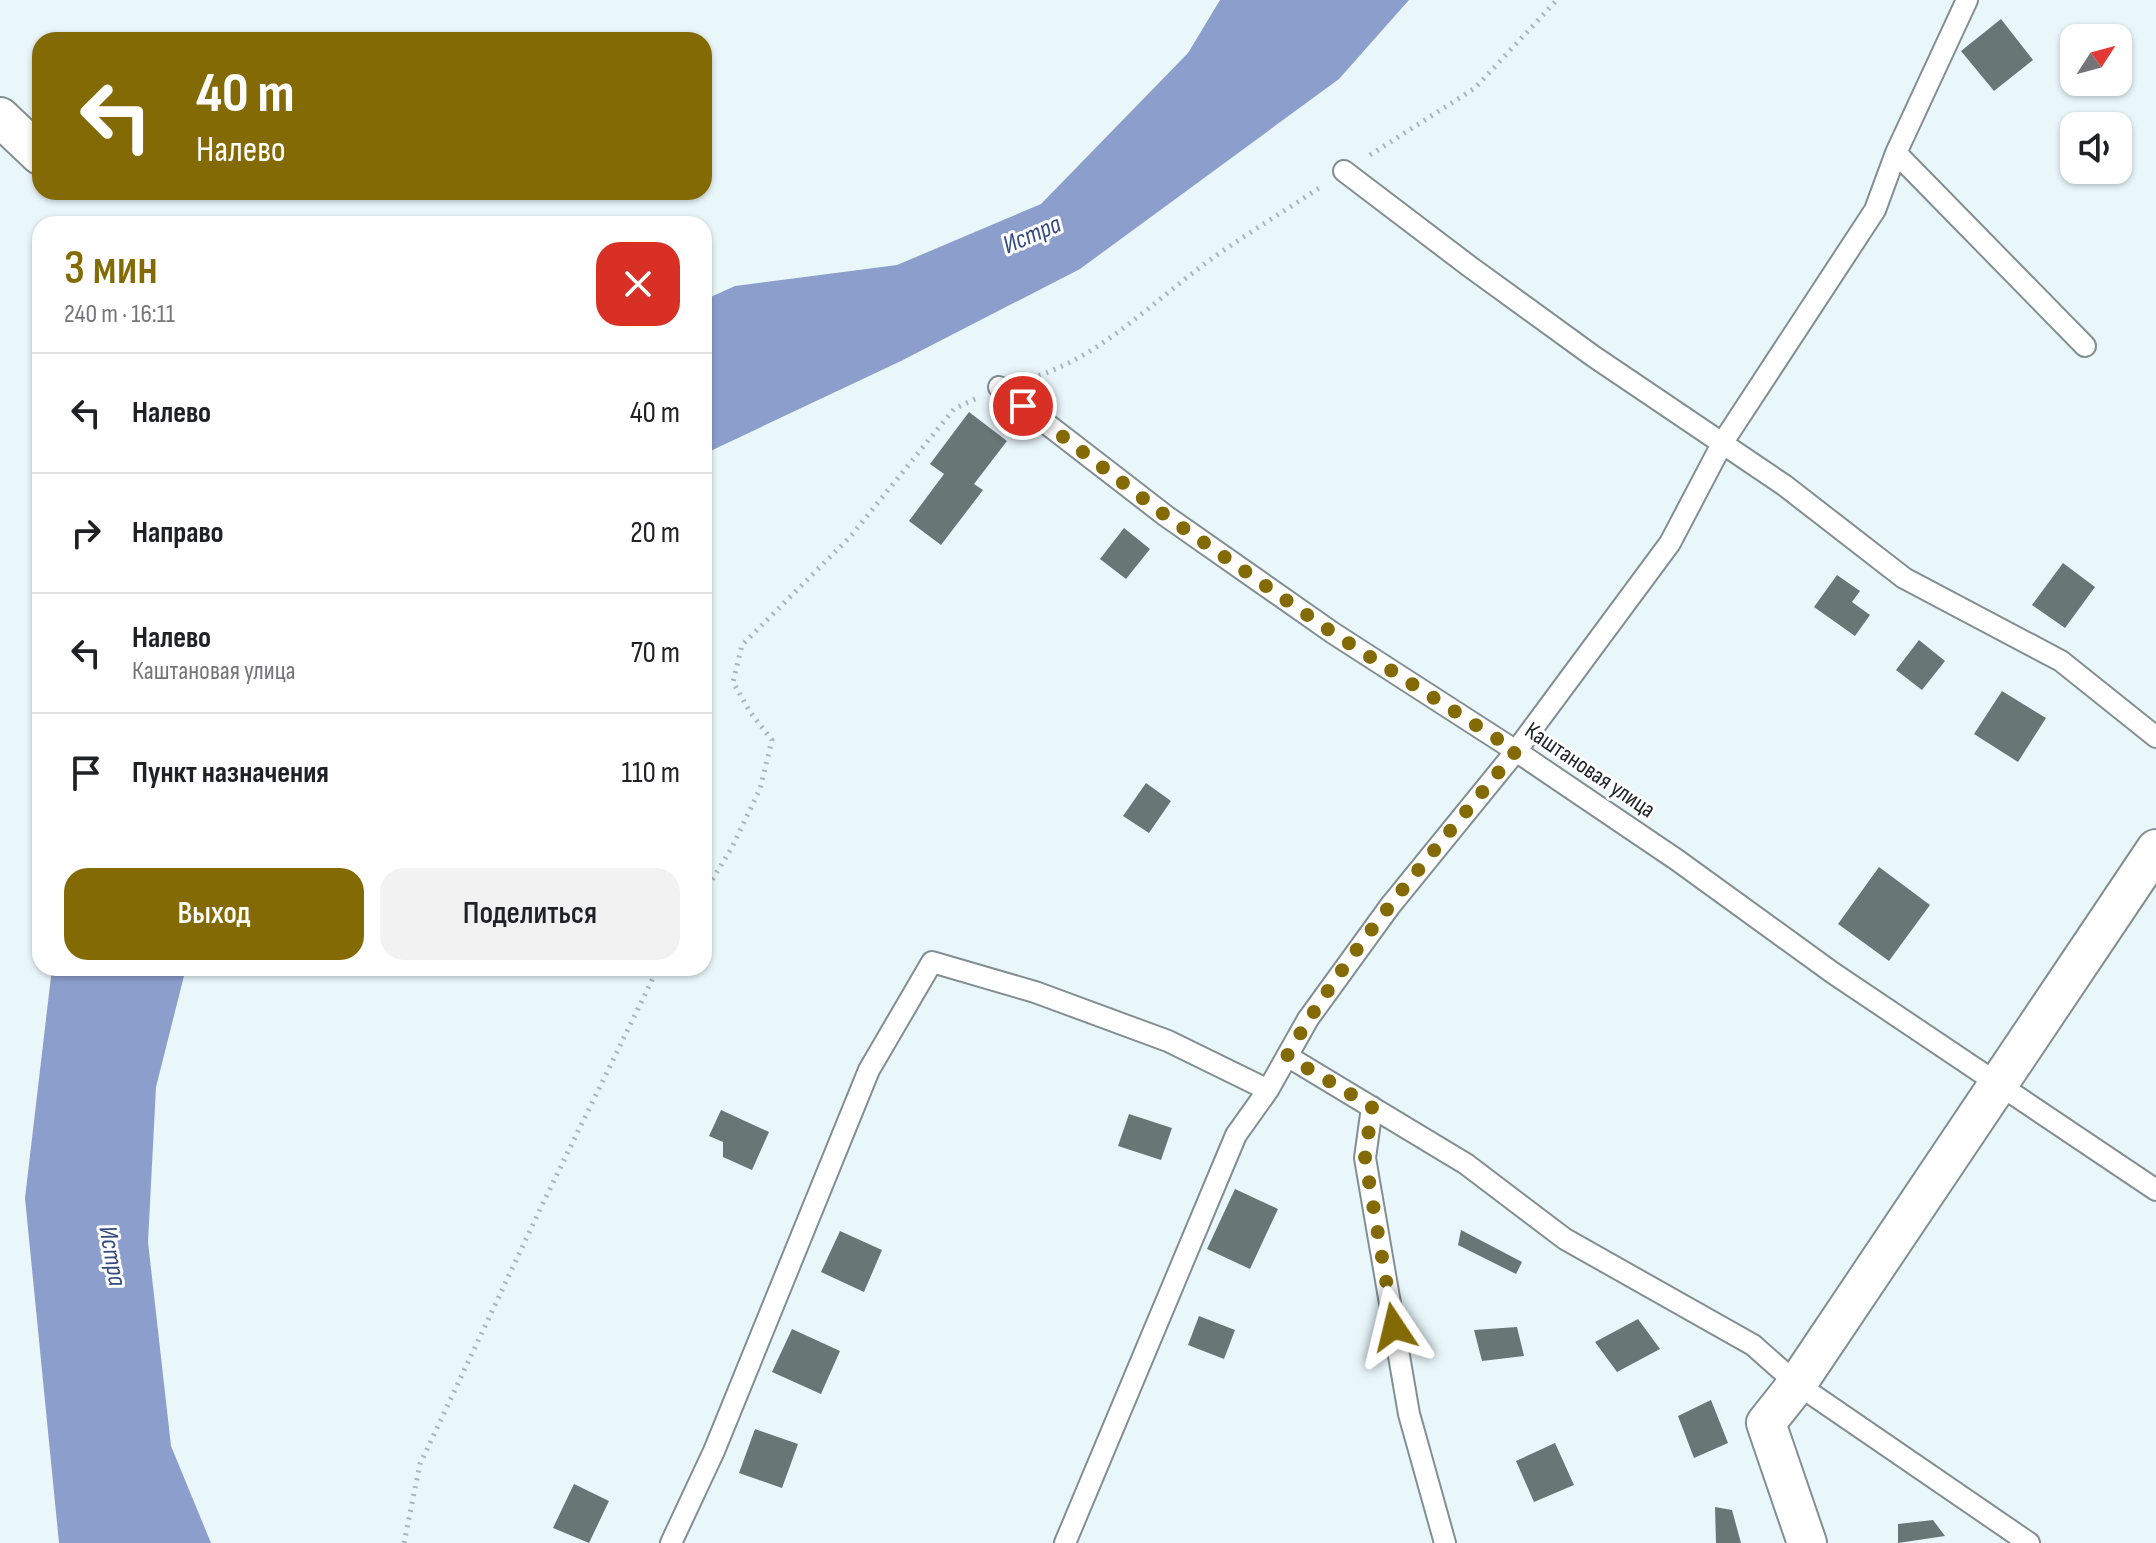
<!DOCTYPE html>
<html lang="ru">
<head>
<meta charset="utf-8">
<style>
	body { margin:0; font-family:"Sofia Sans Condensed",sans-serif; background:#f2f2f2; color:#202124; height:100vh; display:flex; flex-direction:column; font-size:30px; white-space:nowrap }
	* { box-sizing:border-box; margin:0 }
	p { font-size:26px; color:#757577 }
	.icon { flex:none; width:44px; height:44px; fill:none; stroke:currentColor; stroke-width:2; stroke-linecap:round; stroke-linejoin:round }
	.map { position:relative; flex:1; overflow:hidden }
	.side { position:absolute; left:32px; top:216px; width:680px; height:760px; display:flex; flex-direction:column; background:#fff; border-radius:24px; box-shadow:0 2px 6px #0004 }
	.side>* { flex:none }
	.top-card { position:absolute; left:32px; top:32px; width:680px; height:168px; border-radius:24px; box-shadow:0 2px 6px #0004; background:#846a04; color:#fff; overflow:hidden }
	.needle { width:52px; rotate:54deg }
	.fabs { position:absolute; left:2060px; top:24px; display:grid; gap:16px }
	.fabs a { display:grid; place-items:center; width:72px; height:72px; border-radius:16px; background:#fff; box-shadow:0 2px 6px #0004; font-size:40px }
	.pin { position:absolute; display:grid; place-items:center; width:68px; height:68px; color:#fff; margin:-34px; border:4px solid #fff; border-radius:50%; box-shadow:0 2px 8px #0007 }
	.me { position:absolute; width:88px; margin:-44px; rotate:350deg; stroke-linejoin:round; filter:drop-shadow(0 0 6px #0008) }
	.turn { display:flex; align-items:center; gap:28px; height:168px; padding:0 32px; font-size:36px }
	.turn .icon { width:104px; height:104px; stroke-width:2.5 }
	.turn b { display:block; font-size:56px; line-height:68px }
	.round { display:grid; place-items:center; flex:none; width:84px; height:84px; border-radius:24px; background:#f2f2f2 }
	.overview { display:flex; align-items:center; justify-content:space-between; height:136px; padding:0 32px }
	h1 { font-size:48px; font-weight:600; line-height:60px; color:#846a04 }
	.button { display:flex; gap:16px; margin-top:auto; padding:16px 32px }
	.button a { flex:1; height:92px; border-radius:24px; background:#846a04; color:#fff; font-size:32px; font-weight:600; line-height:92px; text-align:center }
	.button a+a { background:#f2f2f2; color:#202124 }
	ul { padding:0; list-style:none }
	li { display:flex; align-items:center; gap:24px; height:120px; padding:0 32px; border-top:2px solid #e0e0e0 }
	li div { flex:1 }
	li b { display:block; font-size:30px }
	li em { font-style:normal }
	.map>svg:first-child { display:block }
</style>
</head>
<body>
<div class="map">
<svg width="2156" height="1543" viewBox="0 0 2156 1543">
	<rect width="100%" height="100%" fill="#e9f7fb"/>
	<path fill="#8c9fcc" d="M1220,0H1409L1339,79L1080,269L901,361L704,454V300L735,286L897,265L1041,204L1188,53Z
		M52,968H186L156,1087L148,1242L171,1446L211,1543H59L25,1198Z"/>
	<path fill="#697676" d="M2001,19L2033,60L1994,91L1961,51Z
		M969,412L1007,441L974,484L983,490L941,545L909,521L944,474L930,464Z
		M1124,528L1150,549L1126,579L1100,559Z
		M2063,563L2095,587L2065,628L2032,605Z
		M1837,575L1860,591L1852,602L1870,615L1855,636L1814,607Z
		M1919,640L1945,661L1922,690L1896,670Z
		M2002,691L2046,718L2018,762L1974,734Z
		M1146,783L1171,801L1149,833L1123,816Z
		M1879,867L1930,905L1889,961L1838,924Z
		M721,1110L769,1132L752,1170L723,1157V1142L709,1136Z
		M1129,1114L1172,1128L1161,1160L1118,1146Z
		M1235,1189L1278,1209L1250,1269L1207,1249Z
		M1461,1230L1522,1262L1516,1274L1458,1245Z
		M840,1231L882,1250L864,1292L821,1272Z
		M1199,1316L1235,1330L1224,1359L1188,1345Z
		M1638,1319L1660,1349L1617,1372L1595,1342Z
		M1517,1327L1524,1356L1482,1361L1474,1330Z
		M792,1329L840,1351L821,1394L772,1372Z
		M1711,1400L1728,1443L1694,1458L1678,1416Z
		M755,1429L798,1444L782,1488L739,1473Z
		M1555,1443L1574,1485L1534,1502L1516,1461Z
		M574,1484L609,1501L589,1543L553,1528Z
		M1715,1507L1732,1510L1741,1543H1716Z
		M1933,1520L1945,1536L1898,1543V1524Z"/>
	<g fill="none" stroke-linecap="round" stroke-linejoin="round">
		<g stroke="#828f92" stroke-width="24">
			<path id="lane" d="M1896,153L2085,346
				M1344,171L1469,266L1593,356L1784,485L1904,578L2061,661L2156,737
				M999,387L1166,516L1333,633L1516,751L1677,860L1833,973L2156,1190
				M1287,1056L1466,1164L1565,1239L1753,1345L1797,1384L2029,1543
				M1372,1107L1365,1158L1409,1414L1445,1543
				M671,1543L714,1451L869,1070L932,962L1035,992L1168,1041L1268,1090
				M1065,1543L1236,1135L1268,1090L1308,1019L1390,906L1516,751L1670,543L1723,442L1875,210L1896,153L1967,0"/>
		</g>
		<g stroke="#828f92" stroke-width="42">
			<path id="street" d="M0,117L40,155
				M1807,1543L1766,1423L1797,1384L2156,849"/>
		</g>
		<path stroke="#abb6b9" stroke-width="5" stroke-dasharray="2 6" stroke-linecap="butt" d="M1370,155L1475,88L1557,0
			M1031,378C1095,359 1142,312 1194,272C1234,241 1279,215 1322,186
			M704,893L731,849L760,789L772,740L750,712L733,682L742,645L850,537L954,409L977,398
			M404,1543L420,1464L544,1201L658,968"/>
		<use href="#lane" stroke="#fff" stroke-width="20"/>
		<use href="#street" stroke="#fff" stroke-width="38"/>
	</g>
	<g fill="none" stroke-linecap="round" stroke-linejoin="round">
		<path stroke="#846a04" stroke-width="14" stroke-dasharray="0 25.2" d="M1023,406L1166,516L1333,633L1516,751C1436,849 1350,946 1287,1056L1372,1107L1365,1158L1394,1327"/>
	</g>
	<g text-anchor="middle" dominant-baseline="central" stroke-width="6" stroke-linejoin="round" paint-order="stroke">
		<g font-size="24" fill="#212627" stroke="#fff">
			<text transform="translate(1590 770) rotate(34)">Каштановая улица</text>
		</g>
		<g font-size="26" font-style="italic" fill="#334982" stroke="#fff">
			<text transform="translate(1032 235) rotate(-23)">Истра</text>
			<text transform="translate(112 1256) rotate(80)">Истра</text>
		</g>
	</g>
</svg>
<div class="fabs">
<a><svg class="needle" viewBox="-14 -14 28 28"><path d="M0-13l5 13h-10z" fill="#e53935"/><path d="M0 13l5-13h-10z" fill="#757577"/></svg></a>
<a><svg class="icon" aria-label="sound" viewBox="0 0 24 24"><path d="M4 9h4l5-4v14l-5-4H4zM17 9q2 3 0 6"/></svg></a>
</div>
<div class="pin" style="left:1023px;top:406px;background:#d93025"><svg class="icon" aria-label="arrive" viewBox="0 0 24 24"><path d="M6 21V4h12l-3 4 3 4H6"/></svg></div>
<svg class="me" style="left:1394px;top:1327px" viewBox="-20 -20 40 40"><path d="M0-17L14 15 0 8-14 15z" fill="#846a04" stroke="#fff" stroke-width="4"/></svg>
<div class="top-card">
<div class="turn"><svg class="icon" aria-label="left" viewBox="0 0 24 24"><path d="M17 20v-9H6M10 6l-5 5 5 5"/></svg><div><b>40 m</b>Налево</div></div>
</div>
<section class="side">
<div class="overview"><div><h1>3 мин</h1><p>240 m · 16:11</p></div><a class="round" style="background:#d93025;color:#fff"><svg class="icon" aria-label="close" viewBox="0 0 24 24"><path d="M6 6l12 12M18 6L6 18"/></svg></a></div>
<ul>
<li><svg class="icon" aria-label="left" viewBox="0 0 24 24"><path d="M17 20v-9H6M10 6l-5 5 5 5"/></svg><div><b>Налево</b></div><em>40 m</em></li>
<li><svg class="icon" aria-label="right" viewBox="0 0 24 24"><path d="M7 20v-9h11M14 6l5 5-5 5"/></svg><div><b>Направо</b></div><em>20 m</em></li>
<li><svg class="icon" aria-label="left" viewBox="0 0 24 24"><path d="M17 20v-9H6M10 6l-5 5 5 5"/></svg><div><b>Налево</b><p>Каштановая улица</p></div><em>70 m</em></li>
<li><svg class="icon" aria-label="arrive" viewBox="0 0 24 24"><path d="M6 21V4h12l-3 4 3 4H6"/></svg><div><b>Пункт назначения</b></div><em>110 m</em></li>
</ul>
<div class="button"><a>Выход</a><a>Поделиться</a></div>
</section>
</div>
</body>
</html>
